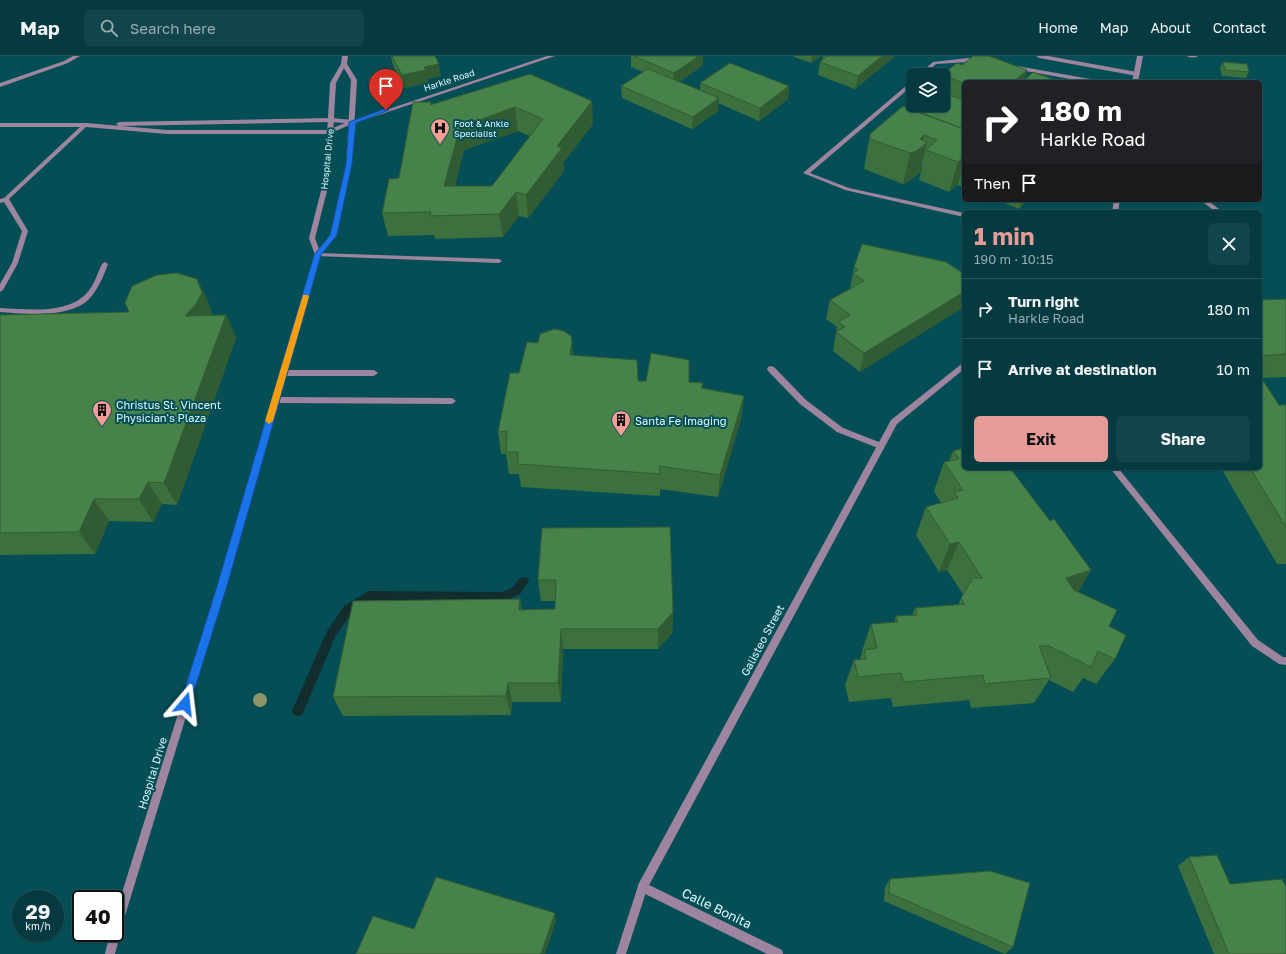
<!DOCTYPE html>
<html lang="en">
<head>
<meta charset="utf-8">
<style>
	body { margin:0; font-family:"Golos Text",sans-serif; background:#12454b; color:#f1f3f6; height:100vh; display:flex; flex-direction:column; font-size:15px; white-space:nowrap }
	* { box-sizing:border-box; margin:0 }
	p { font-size:13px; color:#97adb1 }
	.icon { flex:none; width:22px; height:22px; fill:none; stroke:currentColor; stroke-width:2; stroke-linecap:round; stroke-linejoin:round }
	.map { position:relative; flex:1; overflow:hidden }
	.drawer { position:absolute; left:962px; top:154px; width:300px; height:260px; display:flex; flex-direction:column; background:#043a40; border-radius:6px; box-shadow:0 1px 3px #0004,0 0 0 1px #255459 }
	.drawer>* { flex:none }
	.top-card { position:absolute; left:962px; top:24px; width:300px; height:122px; border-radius:6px; box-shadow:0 1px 3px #0004,0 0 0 1px #255459; background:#202124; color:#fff; overflow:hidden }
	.controls { position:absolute; left:906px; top:12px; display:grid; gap:8px }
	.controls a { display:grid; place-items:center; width:44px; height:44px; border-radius:6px; background:#043a40; box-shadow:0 1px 3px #0004,0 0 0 1px #255459; font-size:20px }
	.speed { position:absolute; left:12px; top:834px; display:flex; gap:8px; font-size:20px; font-weight:700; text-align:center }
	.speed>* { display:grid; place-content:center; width:52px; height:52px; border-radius:50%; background:#043a40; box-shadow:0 1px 3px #0004,0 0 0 1px #255459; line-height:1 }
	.speed small { font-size:10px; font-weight:400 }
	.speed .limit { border:2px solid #111; border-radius:6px; background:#fff; color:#111 }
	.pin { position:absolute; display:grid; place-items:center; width:34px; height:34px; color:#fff; margin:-41px -17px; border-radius:50% 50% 50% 0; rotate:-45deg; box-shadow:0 0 4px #0007 }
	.pin .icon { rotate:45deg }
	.me { position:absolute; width:44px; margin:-22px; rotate:17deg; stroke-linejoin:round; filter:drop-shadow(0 0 3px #0008) }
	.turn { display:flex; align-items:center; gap:14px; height:84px; padding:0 12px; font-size:18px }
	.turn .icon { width:52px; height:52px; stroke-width:2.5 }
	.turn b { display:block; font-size:28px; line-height:34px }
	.then { display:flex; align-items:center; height:38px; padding:0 12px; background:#0003; gap:8px; font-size:15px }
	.round { display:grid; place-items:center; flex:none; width:42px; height:42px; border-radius:6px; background:#12454b }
	.overview { display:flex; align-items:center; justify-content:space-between; height:68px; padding:0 12px }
	h1 { font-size:24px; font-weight:700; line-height:30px; color:#e69b98 }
	.button { display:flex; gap:8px; margin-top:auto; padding:8px 12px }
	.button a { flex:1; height:46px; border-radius:6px; background:#e69b98; color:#111; font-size:16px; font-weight:700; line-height:46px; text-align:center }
	.button a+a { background:#12454b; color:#f1f3f6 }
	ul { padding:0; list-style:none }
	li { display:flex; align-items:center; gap:12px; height:60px; padding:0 12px; border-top:1px solid #255459 }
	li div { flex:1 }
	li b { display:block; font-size:15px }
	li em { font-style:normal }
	header { display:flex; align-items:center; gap:24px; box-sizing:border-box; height:56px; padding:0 20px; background:#043a40; border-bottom:1px solid #255459 }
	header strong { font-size:19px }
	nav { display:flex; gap:22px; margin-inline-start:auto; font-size:14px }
	.search { width:280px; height:36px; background:#12454b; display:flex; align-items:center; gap:10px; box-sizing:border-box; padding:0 14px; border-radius:6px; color:#97adb1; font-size:15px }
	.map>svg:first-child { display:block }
</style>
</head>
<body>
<header>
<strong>Map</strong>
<div class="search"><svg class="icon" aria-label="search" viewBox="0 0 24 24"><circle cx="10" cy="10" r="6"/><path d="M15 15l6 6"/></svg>Search here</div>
<nav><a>Home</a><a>Map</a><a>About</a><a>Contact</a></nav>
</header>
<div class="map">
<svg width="1286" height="898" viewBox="0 0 1286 898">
	<rect width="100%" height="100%" fill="#064e55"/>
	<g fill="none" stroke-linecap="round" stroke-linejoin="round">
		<path fill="#132d2f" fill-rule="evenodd" d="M524,521L528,522L529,525L520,538L503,546L371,545L352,556L335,581L302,659L298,660L294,659L292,655L327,575L344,550L365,537L369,535L502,536L512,532L520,522Z"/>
		<path fill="#9e859f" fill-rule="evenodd" d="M73,0H80L68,7L0,31V27L64,5Z
			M1036,0H1048L1137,16L1140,18L1137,20L1039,2Z
			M1187,0H1198C1195,2 1190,2 1187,0Z
			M968,2L978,3L981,5L978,7L968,6L936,8L924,19H918L933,6Z
			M1017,10L1096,24L1099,26H1087L1015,13V11Z
			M913,24V29L810,117L849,132L964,157V161L845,134L803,117Z
			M331,62L353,64L356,66L329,78H167L86,71L9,143L28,175L18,207L3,234L0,236V228L12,207L22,175L4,146L0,147V143L4,142L80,71H0V67H87L167,74H328L345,67L331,66L119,70L116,68L119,66Z
			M1200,144H1207L1223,156H1216Z
			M318,197L499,203L502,205L499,207L316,200V198Z
			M105,206L108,208C104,219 99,231 91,241C72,263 26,258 0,256V252C26,253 65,259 86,238C94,230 97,218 102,208Z
			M771,310L774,311L806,344L843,372L884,388L885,390L884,392H878L837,376L800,348L768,315L767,313L768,311Z
			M283,314H374L378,317L374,320H283L279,317Z
			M275,341L452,342L456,345L452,348L275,347L271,344Z
			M1110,412H1118L1258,584L1283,601H1286V609L1279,608L1252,590Z"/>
		<path fill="#9e859f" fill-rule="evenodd" d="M547,0H555L355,67L350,66Z
			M643,826L782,894L783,898H767L639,835L638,831L639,827Z"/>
		<path fill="#9e859f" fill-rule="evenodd" d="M342,0H348L347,8L357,24L352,108L336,179L321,199L226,530L124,863L115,898H105L110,877H115V859L218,530L315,199L309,182L322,131L326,95L330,27L341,8ZM344,12L351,24L346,108L330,179L319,193L315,182L328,131L332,95L336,27Z
			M1137,0H1143L1138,26H1132Z
			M1114,144H1120L1118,156H1112Z
			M964,306V313L897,368L647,833L626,898H616L639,827L891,364Z"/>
	</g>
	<circle fill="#8b9568" cx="260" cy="644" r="7"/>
	<path fill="#3c703f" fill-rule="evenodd" d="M391,0H435L441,20L427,23L428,27L404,32L393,9Z
		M631,0H703V9L679,26L700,34V27L789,30L788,43L759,65L718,47V55L692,73L622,42L621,30L643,16L631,11Z
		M792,0H821L811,7Z
		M823,0H895L855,33L818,19L820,6L822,4Z
		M1223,6L1249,16L1246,22L1222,20L1220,12Z
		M962,9L1027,14L1024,24L1061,26H964V131L957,129L958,128L949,136L919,124L922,111H921L920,116L910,125L903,128L864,113L870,78L920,57L943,49V19H942Z
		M530,18L593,68L563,107L564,115L528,162L519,160L503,181L435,183L434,179L388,180L382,157L399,122L431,46L432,49ZM518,75L530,80L492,130H455L464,94Z
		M996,144H1027L1019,153Z
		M946,206L860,316L833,295L837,271L826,263L830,244L850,233L854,211Z
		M197,223L208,246L212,259H226L236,282L177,449L162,448L153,466L109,465L95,498L0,499V259L129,256Z
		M1286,243V321L1261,322L1279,349H1286V508H1277L1221,412H1260V244Z
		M573,299L638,325L689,326L703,332L744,340L741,363L718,441L660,433V440L521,431L519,418H509L506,398H501L498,376L519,317Z
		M953,395L1050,465L1091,514L1078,536L1109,570L1115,603L1096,628L1083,622L1073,636L1049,624L1034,647L971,652L969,644L893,651L891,642L849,646L845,629L854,604L860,603L862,597V595L871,568L894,567L896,560L912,559L915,552L958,549L963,538L947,514L939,516L916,479L926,451L941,447L934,435L944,406L949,405Z
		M542,472L673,556L672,577L658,593H563L561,646H512L511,659L343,660L333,641L520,543L522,554L555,553L556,545H541L538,524Z
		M1189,801L1230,828L1286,898H1214L1178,810Z
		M890,823L1013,891L1005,898L884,845L885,831Z"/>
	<path fill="#315b33" d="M699,0H703V9L674,29V17Z
		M812,0H821L811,7Z
		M882,0H895L855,33L858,20Z
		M439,8L441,20L427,23L428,27L404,32L402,19L424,11Z
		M1027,14L1023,26H1013L1014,25Z
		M789,30L788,43L759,65L760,52Z
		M719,42L718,55L692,73L693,61Z
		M592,45L593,68L563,107L564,115L528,162L526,139L557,90Z
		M515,51L518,75L464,94L449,153L444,130L460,71Z
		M924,79L921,92L927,86L920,116L910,125L903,128L910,97L920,83Z
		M964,100V117L961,116L958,128L949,136L958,106Z
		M516,136L519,160L503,181L499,158Z
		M1022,144H1027L1019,153Z
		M197,223L208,246L212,260H185Z
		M964,236V251L860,316L864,297Z
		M226,259L236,282L177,449L164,427Z
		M572,285L574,308L570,299Z
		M744,340L741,363L718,441L720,419Z
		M148,426L162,448L153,466L139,443Z
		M94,443L109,465L95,498L79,476Z
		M959,486L947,514L939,516L950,488Z
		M1091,514L1074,542L1066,522Z
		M520,543L523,564L519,554Z
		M673,556L672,577L658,593V573Z
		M561,573L563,593L561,646L558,627Z
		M508,627L512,646L511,659L506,640Z
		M555,857L556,865L545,898H541Z"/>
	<path fill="#468249" stroke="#315b33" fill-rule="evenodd" d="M392,0H435L439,8L424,11L426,14L402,19Z
		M634,0H699L674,17Z
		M827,0H882L858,20L820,6Z
		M973,0H989L1027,14L1014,25L1008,23L1005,26H964V27L942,19L957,7L962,9Z
		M1223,6L1247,8L1249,16L1225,14Z
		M730,7L789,30L760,52L700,27Z
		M648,13L719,42L693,61L621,30Z
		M1033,16L1061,26H1022Z
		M530,18L592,45L557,90L562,92L526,139L516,136L499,158L430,160L431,156L382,157L389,123L399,122L413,46H431L430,49ZM515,51L543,63L492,130H444L460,71Z
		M943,37L964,44V73L920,57L929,49H943Z
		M903,50L964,73V100L958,106L926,94L937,84L924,79L920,83L927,86L917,95L910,97L870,83V78Z
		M964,113V117L961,116Z
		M862,188L946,206L964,218V236L864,297L836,276L845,271L838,266L850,259L830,244L864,225L853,217L858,214L854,211Z
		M177,217L197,223L202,237L196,248L185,260L226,259L164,427L148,426L139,443H94L79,476L0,477V259L129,256L125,247L132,230L157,219Z
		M1286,243V298L1260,300V244Z
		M554,273L564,275L571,280L572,285L570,299L637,304L638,325H646L651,297L689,304V326L703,327L701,332L744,340L720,419L659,410L660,418L518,408V396H506L507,375L498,376L510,317H519L527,286L538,287L540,278Z
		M1260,320L1279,349H1286V471L1250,412H1260Z
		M964,392V412H1010L1050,465L1054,463L1091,514L1066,522L1074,534L1117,554L1109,570L1126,579L1115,603L1098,595L1091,611L1049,590H1039L1051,622L985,628L983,619L904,626L901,617L858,621L854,604L866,603L864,594L877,592L871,568L898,566L896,560L917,559L915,552L965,548L961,542L973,522H982L959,486L950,488L926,451L958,442L954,436L963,434L944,406L959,403L953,395Z
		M670,471L673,556L658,573H561L558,627H508L506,640L333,641L353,545L520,543L519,554L555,553L556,524H538L542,472Z
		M1217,799L1230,828L1282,823L1286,831V898H1229L1189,801Z
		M990,815L1030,827L1013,891L889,837L890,823Z
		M436,821L555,857L541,898H356L373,860L414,873Z"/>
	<path fill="#1a73e8" stroke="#114b97" d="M384,53L389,54L356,67L352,108L337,179L321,199L227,530L190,648L189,651L185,653L181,651L180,648L217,530L314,199L330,179L346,108L349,66Z"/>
	<path fill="#f59e0b" d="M303,239H308L309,241L273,365L269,368L265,365Z"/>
	<defs>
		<g id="hospital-pin" transform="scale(1)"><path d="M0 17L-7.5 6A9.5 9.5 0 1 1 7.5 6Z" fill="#f59c95" stroke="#064e55"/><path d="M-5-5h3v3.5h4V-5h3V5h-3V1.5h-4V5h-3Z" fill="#111"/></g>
		<g id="building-pin" transform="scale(1)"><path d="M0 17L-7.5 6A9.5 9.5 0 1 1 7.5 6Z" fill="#f59c95" stroke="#064e55"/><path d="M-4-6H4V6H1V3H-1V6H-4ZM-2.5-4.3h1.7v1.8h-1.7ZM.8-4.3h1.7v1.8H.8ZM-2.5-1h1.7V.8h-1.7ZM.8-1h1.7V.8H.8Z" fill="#111"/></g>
	</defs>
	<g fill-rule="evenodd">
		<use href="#hospital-pin" x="440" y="72"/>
		<use href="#building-pin" x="102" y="354"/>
		<use href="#building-pin" x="621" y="364"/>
	</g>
	<g text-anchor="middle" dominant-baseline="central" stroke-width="4" stroke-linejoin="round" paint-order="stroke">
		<g font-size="9" fill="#ddfbff" stroke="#064e55">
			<text transform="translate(449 24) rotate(-18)">Harkle Road</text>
			<text transform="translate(327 103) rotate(-84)">Hospital Drive</text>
		</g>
		<g font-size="9" fill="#ddfbff" stroke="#064e55" text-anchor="start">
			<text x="454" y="67">Foot &amp; Ankle<tspan x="454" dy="10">Specialist</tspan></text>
		</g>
		<g font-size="11" fill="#ddfbff" stroke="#064e55" text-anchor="start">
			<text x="116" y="348">Christus St. Vincent<tspan x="116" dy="13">Physician's Plaza</tspan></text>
			<text x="635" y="364">Santa Fe Imaging</text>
		</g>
		<g font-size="11" fill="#ddfbff" stroke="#064e55">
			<text transform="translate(762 584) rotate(-62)">Galisteo Street</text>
			<text transform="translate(152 717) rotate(-73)">Hospital Drive</text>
		</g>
		<g font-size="13" fill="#ddfbff" stroke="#064e55">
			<text transform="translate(717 852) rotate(26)">Calle Bonita</text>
		</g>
	</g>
</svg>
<div class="controls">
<a><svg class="icon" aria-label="layers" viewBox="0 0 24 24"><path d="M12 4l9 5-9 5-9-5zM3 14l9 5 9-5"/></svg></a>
</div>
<div class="speed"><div>29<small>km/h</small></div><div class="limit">40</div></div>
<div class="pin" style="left:386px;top:54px;background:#d93025"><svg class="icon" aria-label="arrive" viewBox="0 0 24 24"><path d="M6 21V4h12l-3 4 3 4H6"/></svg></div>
<svg class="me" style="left:185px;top:648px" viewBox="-20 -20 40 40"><path d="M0-17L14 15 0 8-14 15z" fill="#1a73e8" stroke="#fff" stroke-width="4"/></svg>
<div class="top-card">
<div class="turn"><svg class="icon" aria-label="right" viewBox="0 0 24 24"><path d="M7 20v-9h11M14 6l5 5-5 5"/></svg><div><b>180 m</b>Harkle Road</div></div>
<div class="then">Then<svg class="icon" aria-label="arrive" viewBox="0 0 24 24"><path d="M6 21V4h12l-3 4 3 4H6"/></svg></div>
</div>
<section class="drawer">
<div class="overview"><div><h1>1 min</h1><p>190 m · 10:15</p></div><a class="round"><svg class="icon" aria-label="close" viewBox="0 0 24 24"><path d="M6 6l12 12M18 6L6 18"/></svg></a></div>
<ul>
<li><svg class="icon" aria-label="right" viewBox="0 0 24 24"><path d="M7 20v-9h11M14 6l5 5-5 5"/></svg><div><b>Turn right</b><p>Harkle Road</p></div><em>180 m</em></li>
<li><svg class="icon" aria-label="arrive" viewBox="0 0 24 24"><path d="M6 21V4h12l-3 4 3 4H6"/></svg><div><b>Arrive at destination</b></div><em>10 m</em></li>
</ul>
<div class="button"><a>Exit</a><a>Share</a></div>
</section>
</div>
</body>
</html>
